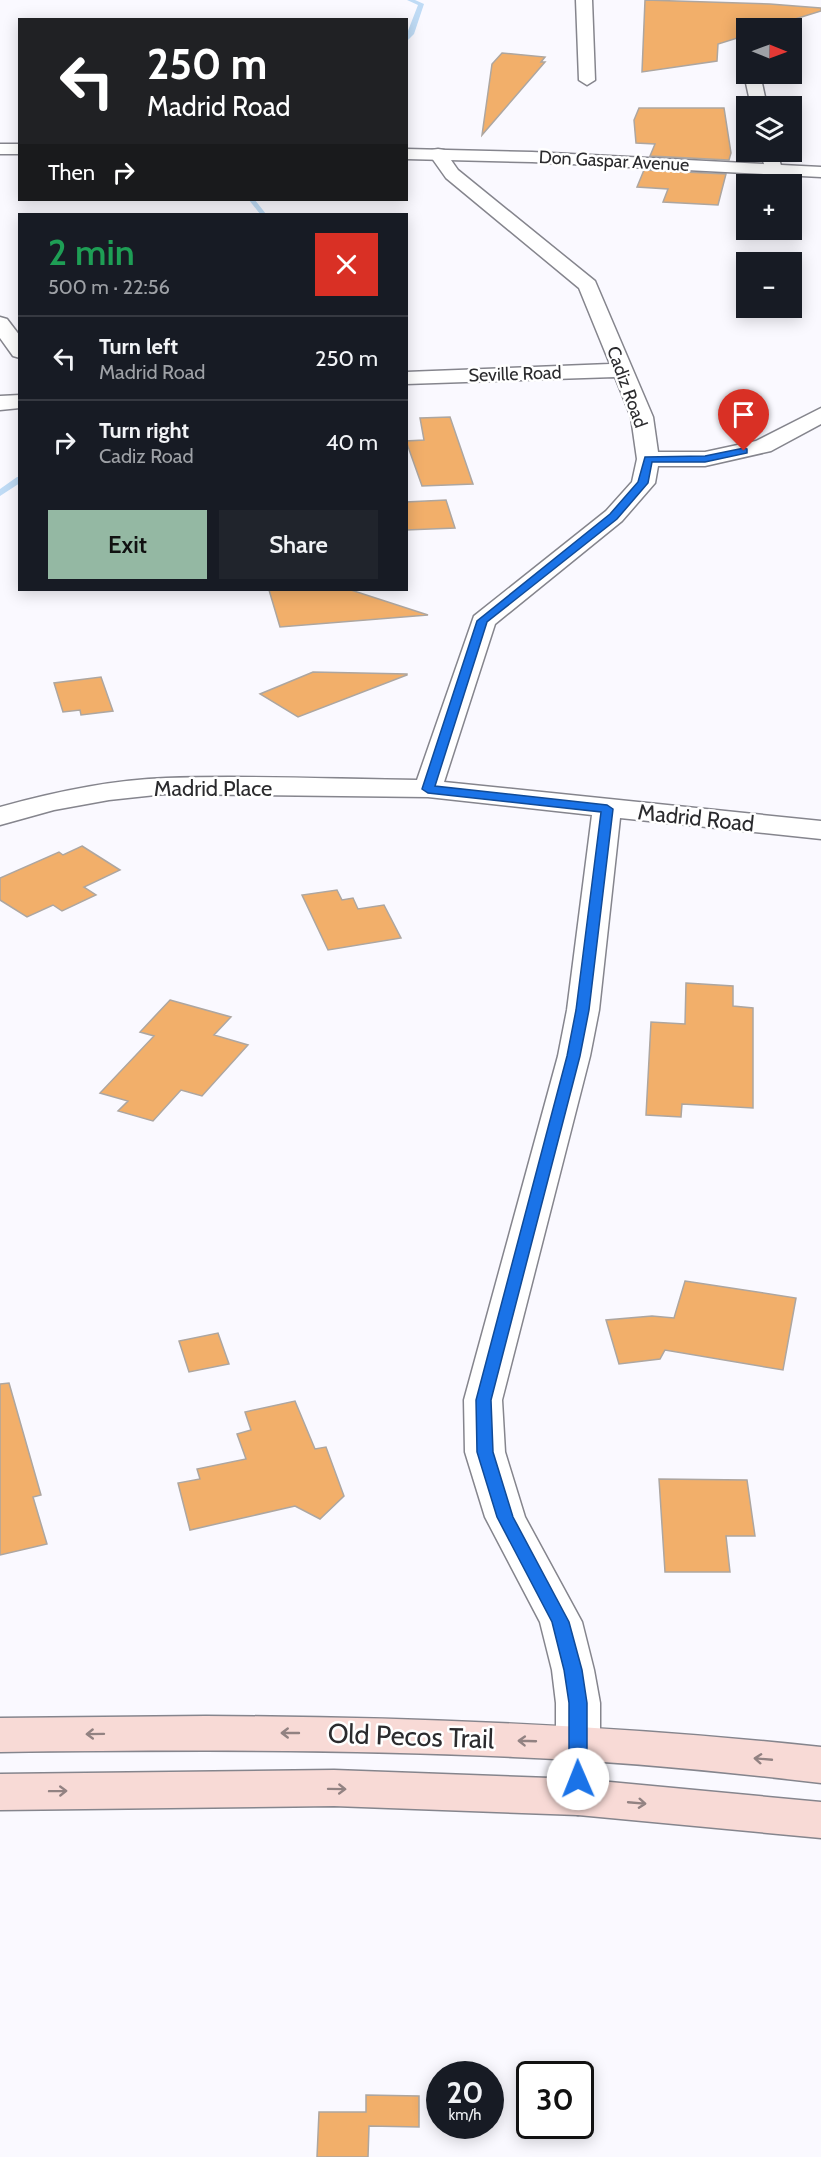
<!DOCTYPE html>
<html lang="en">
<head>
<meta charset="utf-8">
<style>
	body { margin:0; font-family:Cabin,sans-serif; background:#20242c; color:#f1f3f6; height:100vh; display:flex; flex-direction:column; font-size:22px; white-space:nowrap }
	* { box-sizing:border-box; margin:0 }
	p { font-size:20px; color:#9ea1a6 }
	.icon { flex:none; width:33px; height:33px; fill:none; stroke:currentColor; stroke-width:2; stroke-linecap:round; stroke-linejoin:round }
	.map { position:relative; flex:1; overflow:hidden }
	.drawer { position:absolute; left:18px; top:213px; width:390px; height:378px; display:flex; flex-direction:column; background:#171b24; border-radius:0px; box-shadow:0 3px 15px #0003 }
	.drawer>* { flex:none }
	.hud { position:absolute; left:18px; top:18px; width:390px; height:183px; border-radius:0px; box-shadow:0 3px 15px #0003; background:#202124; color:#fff; overflow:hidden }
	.needle { width:39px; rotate:91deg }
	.tools { position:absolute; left:736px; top:18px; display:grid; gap:12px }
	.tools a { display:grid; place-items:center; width:66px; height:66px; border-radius:0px; background:#171b24; box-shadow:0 3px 15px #0003; font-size:30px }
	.speed { position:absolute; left:426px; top:2061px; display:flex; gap:12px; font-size:30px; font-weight:700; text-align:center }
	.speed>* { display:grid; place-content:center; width:78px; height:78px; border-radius:50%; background:#171b24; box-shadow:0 3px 15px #0003; line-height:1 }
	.speed small { font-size:15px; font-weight:400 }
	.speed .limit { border:3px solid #111; border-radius:9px; background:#fff; color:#111 }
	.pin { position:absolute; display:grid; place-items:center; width:51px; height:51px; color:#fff; margin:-62px -26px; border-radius:50% 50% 50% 0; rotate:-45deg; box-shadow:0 0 6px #0007 }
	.pin .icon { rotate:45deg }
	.me { position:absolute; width:66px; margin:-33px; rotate:359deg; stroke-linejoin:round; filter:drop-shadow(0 0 4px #0008) }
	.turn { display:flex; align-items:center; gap:21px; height:126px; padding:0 30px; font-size:27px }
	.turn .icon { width:78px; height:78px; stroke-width:2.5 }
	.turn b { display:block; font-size:42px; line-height:51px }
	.then { display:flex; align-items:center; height:57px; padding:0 30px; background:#0003; gap:12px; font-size:22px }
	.round { display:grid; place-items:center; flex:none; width:63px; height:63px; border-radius:0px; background:#20242c }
	.summary { display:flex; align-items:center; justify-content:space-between; height:102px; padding:0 30px }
	h1 { font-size:36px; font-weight:600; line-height:45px; color:#1e9e55 }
	.primary-button { display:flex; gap:12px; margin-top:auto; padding:12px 30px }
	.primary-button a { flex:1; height:69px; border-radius:0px; background:#94b8a3; color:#111; font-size:24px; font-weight:600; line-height:69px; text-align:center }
	.primary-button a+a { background:#20242c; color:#f1f3f6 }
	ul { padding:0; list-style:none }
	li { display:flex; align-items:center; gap:18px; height:84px; padding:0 30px; border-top:2px solid #363941 }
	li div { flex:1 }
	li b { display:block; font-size:22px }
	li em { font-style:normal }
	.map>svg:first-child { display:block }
</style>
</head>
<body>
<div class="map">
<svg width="821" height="2157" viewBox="0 0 821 2157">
	<rect width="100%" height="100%" fill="#faf9ff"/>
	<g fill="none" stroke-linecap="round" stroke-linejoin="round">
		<path fill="#bfdbf5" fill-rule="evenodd" d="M407,0H415L424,4L414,34L406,42V36L418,5Z
			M249,200H255L266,214H260Z
			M17,477H20V483L0,496V489Z"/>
	</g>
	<path fill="#f2af6a" stroke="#ada6a0" stroke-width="1.5" d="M645,0L770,4L821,8V11L766,28H747V35L718,44L717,61L642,72Z
		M502,53L545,57L541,62H545L482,135L492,64Z
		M639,108H724L731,153L729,160L650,156L655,144L636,143L634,120Z
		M644,170L726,174L718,205L663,202L668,189L637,187Z
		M450,417L473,484L422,486L406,441L424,440L420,418Z
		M446,500L455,528L406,530V502Z
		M269,590H351L428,615L280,627Z
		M313,672L407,674V675L298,717L260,694Z
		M101,677L113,711L81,715L80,710L63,712L54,683Z
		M82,846L120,870L84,887L96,895L62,911L53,905L27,917L0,900V878L59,852L63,855Z
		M337,890L342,900L353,898L358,909L384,905L401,938L328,950L302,895Z
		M686,983L733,986V1006L753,1008V1108L682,1104L681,1117L646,1115L651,1022L685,1024Z
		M170,1000L231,1017L214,1035L248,1045L202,1096L181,1090L153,1121L118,1111L128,1101L100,1093L154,1036L140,1032Z
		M685,1281L796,1298L783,1370L665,1350L660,1359L619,1364L606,1320L652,1316L674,1318Z
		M218,1333L229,1364L189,1372L179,1341Z
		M9,1383L41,1495L33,1497L47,1544L0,1555V1384Z
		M295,1401L315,1449L326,1447L344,1496L320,1519L295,1506L190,1530L178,1483L200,1479L197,1469L246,1459L237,1434L251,1430L245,1412Z
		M659,1479L747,1480L755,1536H726L730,1572H665Z
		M366,2095L419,2096V2127L369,2126L368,2157H317L319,2112H366Z"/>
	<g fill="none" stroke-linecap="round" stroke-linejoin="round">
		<g stroke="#85858d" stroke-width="3">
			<path id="minor" d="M576,0H592L595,80L587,85L579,80Z
				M747,70V74H760L767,106H751L744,74Z
				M438,149L444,150L458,170L595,281L653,417L658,452H705L756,441L821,408V424L771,451L705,466H658L655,483L622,521L495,624L444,782L821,821V839L620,818L599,1010L590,1056L502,1400L505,1452L525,1517L582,1622L594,1670L600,1703V1797L594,1810L578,1815L562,1810L556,1797V1703L552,1670L540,1622L485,1517L465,1452L464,1400L558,1056L567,1010L592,815L428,797L165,794L109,800L54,810L0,825V807C54,792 110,780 166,778C249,775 333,779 417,780L474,616L606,511L632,482L637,459L631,417L615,377L406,384V372L610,364L579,288L446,178L429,154L432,150Z
				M760,152H777L782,169L779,173H767Z
				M0,317L7,319L20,336V358L13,356L0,338Z
				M20,395V408L0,410V396Z"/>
		</g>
		<g stroke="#85858d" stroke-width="3">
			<path id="tertiary" d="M0,144H20V154H0Z
				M406,149L532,152L821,167V177L532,162L406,159Z"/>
		</g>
		<g stroke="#85858d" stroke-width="3">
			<path id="secondary" d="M206,1716C412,1717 616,1725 821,1747V1783C719,1771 616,1761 513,1757C342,1749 171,1750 0,1752V1718Z
				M334,1770L578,1779L821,1802V1838L578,1815L334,1806L0,1810V1774Z"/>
		</g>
		<use href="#minor" fill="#fff" fill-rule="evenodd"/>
		<use href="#tertiary" fill="#fff" fill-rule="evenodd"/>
		<use href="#secondary" fill="#f8dad6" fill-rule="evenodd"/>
	</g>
	<defs><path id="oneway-shaft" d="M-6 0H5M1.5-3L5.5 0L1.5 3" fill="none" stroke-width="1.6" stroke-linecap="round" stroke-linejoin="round" transform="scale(1.5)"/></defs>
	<g stroke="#928282">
		<use href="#oneway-shaft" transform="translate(290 1733) rotate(-180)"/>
		<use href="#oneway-shaft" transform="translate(95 1734) rotate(179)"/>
		<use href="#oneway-shaft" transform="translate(527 1741) rotate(-178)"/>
		<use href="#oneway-shaft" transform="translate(763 1759) rotate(-175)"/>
		<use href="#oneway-shaft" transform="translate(337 1789) rotate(1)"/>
		<use href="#oneway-shaft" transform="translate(58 1791) rotate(-1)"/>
		<use href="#oneway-shaft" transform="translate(637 1803) rotate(5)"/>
	</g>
	<path fill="#1a73e8" stroke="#114b97" stroke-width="1.5" d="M744,448L747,449V453L705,462H652L648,483L617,519L487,622L435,786L607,805L613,809L589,1010L580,1056L491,1400L493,1452L513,1517L569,1622L582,1670L587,1703V1779L584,1784L578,1786L571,1784L569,1779V1703L564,1670L552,1622L497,1517L477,1452L476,1400L567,1056L576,1010L601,812L428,793L422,789L477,621L610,514L638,482L645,457L705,456Z"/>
	<g text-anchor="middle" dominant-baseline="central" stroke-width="5" stroke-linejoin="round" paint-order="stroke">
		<g font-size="18" fill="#2b2b2e" stroke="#fff">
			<text transform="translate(614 161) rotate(3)">Don Gaspar Avenue</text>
			<text transform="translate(515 374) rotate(-2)">Seville Road</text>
			<text transform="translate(627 387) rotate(70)">Cadiz Road</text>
		</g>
		<g font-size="22" fill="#2b2b2e" stroke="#fff">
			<text x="213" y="788">Madrid Place</text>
			<text transform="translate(696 818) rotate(6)">Madrid Road</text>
		</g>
		<g font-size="27" fill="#2b2b2e" stroke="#fff">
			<text transform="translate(411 1736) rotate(2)">Old Pecos Trail</text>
		</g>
	</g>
</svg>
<div class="tools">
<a><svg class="needle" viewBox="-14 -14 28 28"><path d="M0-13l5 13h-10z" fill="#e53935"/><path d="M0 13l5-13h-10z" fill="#9ea1a6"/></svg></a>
<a><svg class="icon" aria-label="layers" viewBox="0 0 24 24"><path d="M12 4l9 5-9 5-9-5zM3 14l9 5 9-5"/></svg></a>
<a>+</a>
<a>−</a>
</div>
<div class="speed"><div>20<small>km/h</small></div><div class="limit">30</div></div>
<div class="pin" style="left:744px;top:451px;background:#d93025"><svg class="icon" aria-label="arrive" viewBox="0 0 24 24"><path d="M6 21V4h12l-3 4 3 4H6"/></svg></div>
<svg class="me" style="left:578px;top:1779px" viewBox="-20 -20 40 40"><circle r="19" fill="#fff"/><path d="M0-13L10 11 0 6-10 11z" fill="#1a73e8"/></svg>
<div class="hud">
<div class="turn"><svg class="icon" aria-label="left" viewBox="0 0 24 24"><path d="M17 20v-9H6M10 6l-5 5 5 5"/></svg><div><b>250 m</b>Madrid Road</div></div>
<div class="then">Then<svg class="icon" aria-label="right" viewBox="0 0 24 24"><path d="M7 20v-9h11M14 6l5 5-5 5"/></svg></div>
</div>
<section class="drawer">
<div class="summary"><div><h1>2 min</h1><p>500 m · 22:56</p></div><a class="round" style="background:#d93025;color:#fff"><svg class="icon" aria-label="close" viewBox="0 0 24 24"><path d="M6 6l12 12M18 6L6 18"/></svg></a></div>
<ul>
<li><svg class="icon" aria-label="left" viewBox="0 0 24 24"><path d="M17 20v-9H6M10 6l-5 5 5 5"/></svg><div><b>Turn left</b><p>Madrid Road</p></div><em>250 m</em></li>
<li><svg class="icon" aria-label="right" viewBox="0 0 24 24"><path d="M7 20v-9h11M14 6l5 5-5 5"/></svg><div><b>Turn right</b><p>Cadiz Road</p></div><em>40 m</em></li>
</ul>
<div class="primary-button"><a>Exit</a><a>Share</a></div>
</section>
</div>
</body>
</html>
